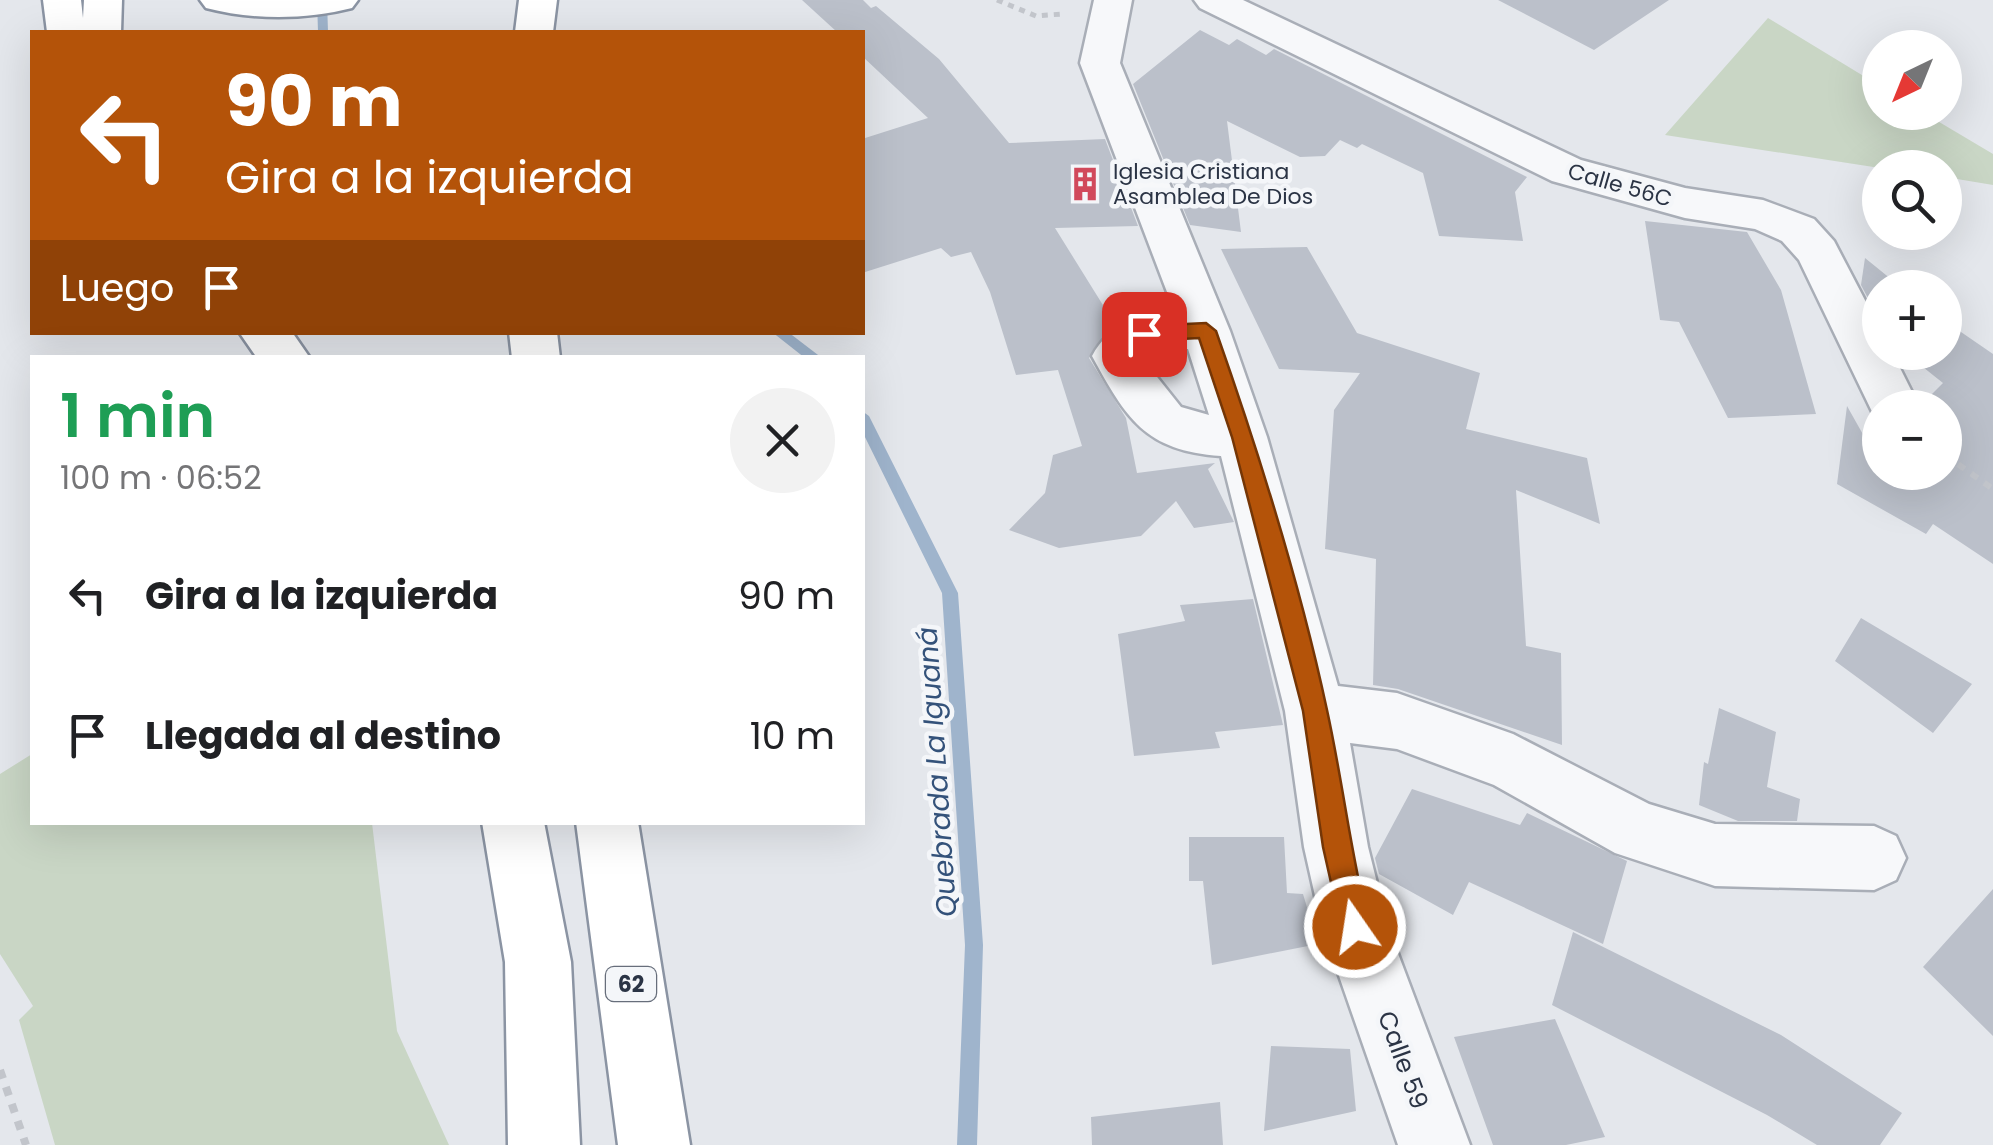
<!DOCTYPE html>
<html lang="es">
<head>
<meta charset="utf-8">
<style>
	body { margin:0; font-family:Poppins,sans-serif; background:#f2f2f2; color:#202124; height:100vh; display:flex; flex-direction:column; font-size:38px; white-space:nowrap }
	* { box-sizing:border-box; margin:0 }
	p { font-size:32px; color:#757577 }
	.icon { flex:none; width:55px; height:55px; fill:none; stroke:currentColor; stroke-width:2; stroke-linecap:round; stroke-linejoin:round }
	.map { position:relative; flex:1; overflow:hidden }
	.panel { position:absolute; left:30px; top:355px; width:835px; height:470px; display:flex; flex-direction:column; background:#fff; border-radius:0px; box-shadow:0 10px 40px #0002 }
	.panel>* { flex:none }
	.hud { position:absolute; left:30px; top:30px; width:835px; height:305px; border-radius:0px; box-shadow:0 10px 40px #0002; background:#b45309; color:#fff; overflow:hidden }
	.needle { width:65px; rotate:223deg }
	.fabs { position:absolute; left:1862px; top:30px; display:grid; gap:20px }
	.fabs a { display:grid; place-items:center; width:100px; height:100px; border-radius:50%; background:#fff; box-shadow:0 10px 40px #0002; font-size:50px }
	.pin { position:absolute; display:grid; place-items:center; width:85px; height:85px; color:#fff; margin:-42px; border-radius:20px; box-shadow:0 5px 15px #0006 }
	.me { position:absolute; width:110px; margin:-55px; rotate:347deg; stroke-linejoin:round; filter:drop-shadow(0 0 8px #0008) }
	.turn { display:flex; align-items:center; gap:35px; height:210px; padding:0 30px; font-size:45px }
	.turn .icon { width:130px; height:130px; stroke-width:2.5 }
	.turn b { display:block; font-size:70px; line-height:85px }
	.then { display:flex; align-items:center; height:95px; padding:0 30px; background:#0003; gap:20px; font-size:38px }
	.round { display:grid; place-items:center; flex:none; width:105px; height:105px; border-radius:52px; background:#f2f2f2 }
	.head { display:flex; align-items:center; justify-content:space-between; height:170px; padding:0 30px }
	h1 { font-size:60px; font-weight:600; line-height:75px; color:#1e9e55 }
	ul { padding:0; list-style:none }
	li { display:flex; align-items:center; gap:30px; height:140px; padding:0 30px }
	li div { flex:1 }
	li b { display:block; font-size:38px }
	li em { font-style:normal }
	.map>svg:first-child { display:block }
</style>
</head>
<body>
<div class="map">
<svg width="1993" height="1145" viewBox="0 0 1993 1145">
	<rect width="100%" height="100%" fill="#e4e7ec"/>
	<path fill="#c9d6c5" d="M1768,18L1880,86V112L1924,113L1993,154V185L1945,177V168H1880L1665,135Z
		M32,754V822L372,823L397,1031L449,1145H55L19,1020L33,1006L0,954V774Z"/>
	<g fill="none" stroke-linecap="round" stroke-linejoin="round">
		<path fill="#9fb4cc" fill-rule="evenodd" d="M317,0H327L328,32H318Z
			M772,332H788L822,358H805Z
			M862,411L869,416L958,593L983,945L977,1145H957L965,945L942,593L862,431Z"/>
	</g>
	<path fill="#bbc0ca" d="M802,0H863L871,8L876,6L939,59L1009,143L1105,139L1138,226L1055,228L1106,310L1109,329L1089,358L1126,418L1137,473L1215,463L1208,469L1234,522L1194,528L1176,501L1141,536L1059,548L1009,530L1045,493L1053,455L1082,446L1058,370L1016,375L990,292L971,252L951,257L941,248L862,273V139L928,118L862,56V32H837Z
		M1498,0H1669L1594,50Z
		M1200,30L1229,45L1237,39L1266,55L1274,49L1527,177L1515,192L1523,241L1439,236L1423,173L1362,144L1357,148L1340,140L1325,156L1300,157L1227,121L1241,232L1190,225L1133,84Z
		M1645,221L1747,232L1781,290L1816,414L1728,418L1679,322L1660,320Z
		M1307,247L1357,333L1480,373L1466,429L1587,458L1600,524L1516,490L1526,646L1561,653L1562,745L1398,689L1373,685L1376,559L1325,549L1334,410L1360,373L1279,369L1221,249Z
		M1865,258L1902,288H1880V321L1861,285Z
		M1945,321L1993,354V564L1933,524L1926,534L1837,484L1847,406L1874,454L1880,448V472H1945V408L1922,404L1943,383L1904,352H1945Z
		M1253,599L1283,725L1215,732L1220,748L1134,756L1118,634L1185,621L1180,605Z
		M1861,618L1972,684L1933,733L1835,661Z
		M1719,708L1776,732L1767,787L1800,799L1797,821H1738L1699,805L1704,762L1708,764Z
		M1412,789L1520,825L1527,813L1627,861L1603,944L1469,882L1453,915L1379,874L1375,858Z
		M1189,837H1284L1287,893L1303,894L1318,944L1212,965L1203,881H1189Z
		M1993,889V1036L1923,967Z
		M1573,932L1781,1035L1902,1113L1880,1145H1817L1767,1115L1552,1005Z
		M1555,1019L1605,1137L1566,1145H1493L1454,1037Z
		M1271,1046L1350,1049L1356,1111L1264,1131Z
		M1220,1102L1223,1145H1092L1091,1117Z"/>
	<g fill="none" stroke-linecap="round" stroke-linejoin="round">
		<g stroke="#a9aeb7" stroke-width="5">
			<path id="minor" d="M1094,0H1132L1120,63L1230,331L1267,437L1338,686L1397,693L1513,734L1649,804L1715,824L1874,826L1896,836L1906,858L1896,880L1874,890L1715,886L1615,853L1494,785L1397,749L1350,743L1368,847L1388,927L1470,1145H1398L1322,927L1304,847L1285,711L1221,456C1145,451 1126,418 1092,356C1110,323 1139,314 1175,313L1080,63ZM1188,349L1209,415L1181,407L1142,358L1156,350Z
				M1194,0H1243L1581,160L1685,188L1763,200L1814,219L1834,241L1880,329V352H1892L1920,408H1880L1877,422L1799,260L1782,241L1755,229L1685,218L1552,181L1200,8Z"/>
		</g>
		<g stroke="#8b94a3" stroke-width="5">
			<path id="highway" d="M43,0H81L83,18L84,0H122L121,32H47Z
				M200,0H358L352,8C305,20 252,20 206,8Z
				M519,0H557L553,32H515Z
				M239,332H292L310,358H257Z
				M509,332H557L560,358H512Z
				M482,822H544L571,962L580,1145H508L505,962Z
				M576,822H638L690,1145H618Z"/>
		</g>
		<path stroke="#c2c5cb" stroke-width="5" stroke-dasharray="6 6" stroke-linecap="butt" d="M997,0L1036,16L1062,14"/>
		<path stroke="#c2c5cb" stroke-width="6" stroke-dasharray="8 8" stroke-linecap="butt" d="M1945,455L1993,489"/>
		<path stroke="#c2c5cb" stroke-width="8" stroke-dasharray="9 9" stroke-linecap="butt" d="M0,1070L26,1145"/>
		<use href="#minor" fill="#f7f8fa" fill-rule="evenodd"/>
		<use href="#highway" fill="#fff" fill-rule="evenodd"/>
	</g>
	<path fill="#b45309" stroke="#753606" stroke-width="2.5" d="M1206,323L1216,331C1259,453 1300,584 1327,710C1343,783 1351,855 1369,927L1365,937L1355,941L1345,937L1341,927L1323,847L1303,711L1232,437L1199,338L1144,341L1134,334L1144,326Z"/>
	<defs>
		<g id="building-bare" transform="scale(2.7)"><path d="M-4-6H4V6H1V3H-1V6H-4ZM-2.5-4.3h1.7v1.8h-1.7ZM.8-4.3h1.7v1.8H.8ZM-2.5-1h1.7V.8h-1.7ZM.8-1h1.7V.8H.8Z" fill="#d1495b" stroke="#f4f6f9" stroke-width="2.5" paint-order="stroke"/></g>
	</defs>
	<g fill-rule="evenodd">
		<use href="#building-bare" x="1085" y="184"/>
	</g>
	<g text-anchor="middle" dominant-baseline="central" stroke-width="9" stroke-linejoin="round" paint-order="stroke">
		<g font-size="22" fill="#2b3445" stroke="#f4f6f9" text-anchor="start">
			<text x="1113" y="171">Iglesia Cristiana<tspan x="1113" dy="25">Asamblea De Dios</tspan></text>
		</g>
		<g font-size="22" fill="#2b3445" stroke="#f4f6f9">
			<text transform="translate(1620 185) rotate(16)">Calle 56C</text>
		</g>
		<rect fill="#f4f6f9" stroke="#676e7b" stroke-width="2.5" x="606" y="967" width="50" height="34" rx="8"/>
		<g font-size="22" font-weight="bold" fill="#2b3445">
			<text x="631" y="984">62</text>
		</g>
		<g font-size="25" fill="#2b3445" stroke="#f4f6f9">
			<text transform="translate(1403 1060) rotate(70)">Calle 59</text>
		</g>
		<g font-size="28" font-style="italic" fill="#34527a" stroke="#f4f6f9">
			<text transform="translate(937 772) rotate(-94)">Quebrada La Iguaná</text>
		</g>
	</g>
</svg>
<div class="fabs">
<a><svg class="needle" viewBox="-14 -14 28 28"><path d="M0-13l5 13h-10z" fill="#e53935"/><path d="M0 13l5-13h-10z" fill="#757577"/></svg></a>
<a><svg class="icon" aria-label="search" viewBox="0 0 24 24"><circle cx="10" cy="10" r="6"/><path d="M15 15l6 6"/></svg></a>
<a>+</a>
<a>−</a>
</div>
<div class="pin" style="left:1144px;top:334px;background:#d93025"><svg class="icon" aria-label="arrive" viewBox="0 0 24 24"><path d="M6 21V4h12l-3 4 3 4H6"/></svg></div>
<svg class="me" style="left:1355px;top:927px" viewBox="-20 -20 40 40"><circle r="17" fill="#b45309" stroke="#fff" stroke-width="3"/><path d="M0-11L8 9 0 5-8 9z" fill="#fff"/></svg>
<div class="hud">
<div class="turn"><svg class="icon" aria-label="left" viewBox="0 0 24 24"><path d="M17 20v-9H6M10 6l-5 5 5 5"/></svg><div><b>90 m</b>Gira a la izquierda</div></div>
<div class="then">Luego<svg class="icon" aria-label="arrive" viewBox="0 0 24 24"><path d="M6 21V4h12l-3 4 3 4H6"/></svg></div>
</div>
<section class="panel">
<div class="head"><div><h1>1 min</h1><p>100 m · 06:52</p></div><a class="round"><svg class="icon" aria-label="close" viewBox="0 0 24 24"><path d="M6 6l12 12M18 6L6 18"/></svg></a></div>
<ul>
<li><svg class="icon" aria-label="left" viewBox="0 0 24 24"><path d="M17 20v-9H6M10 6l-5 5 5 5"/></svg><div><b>Gira a la izquierda</b></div><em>90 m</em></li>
<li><svg class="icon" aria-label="arrive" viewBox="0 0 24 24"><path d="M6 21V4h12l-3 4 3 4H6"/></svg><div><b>Llegada al destino</b></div><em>10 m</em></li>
</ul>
</section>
</div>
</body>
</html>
